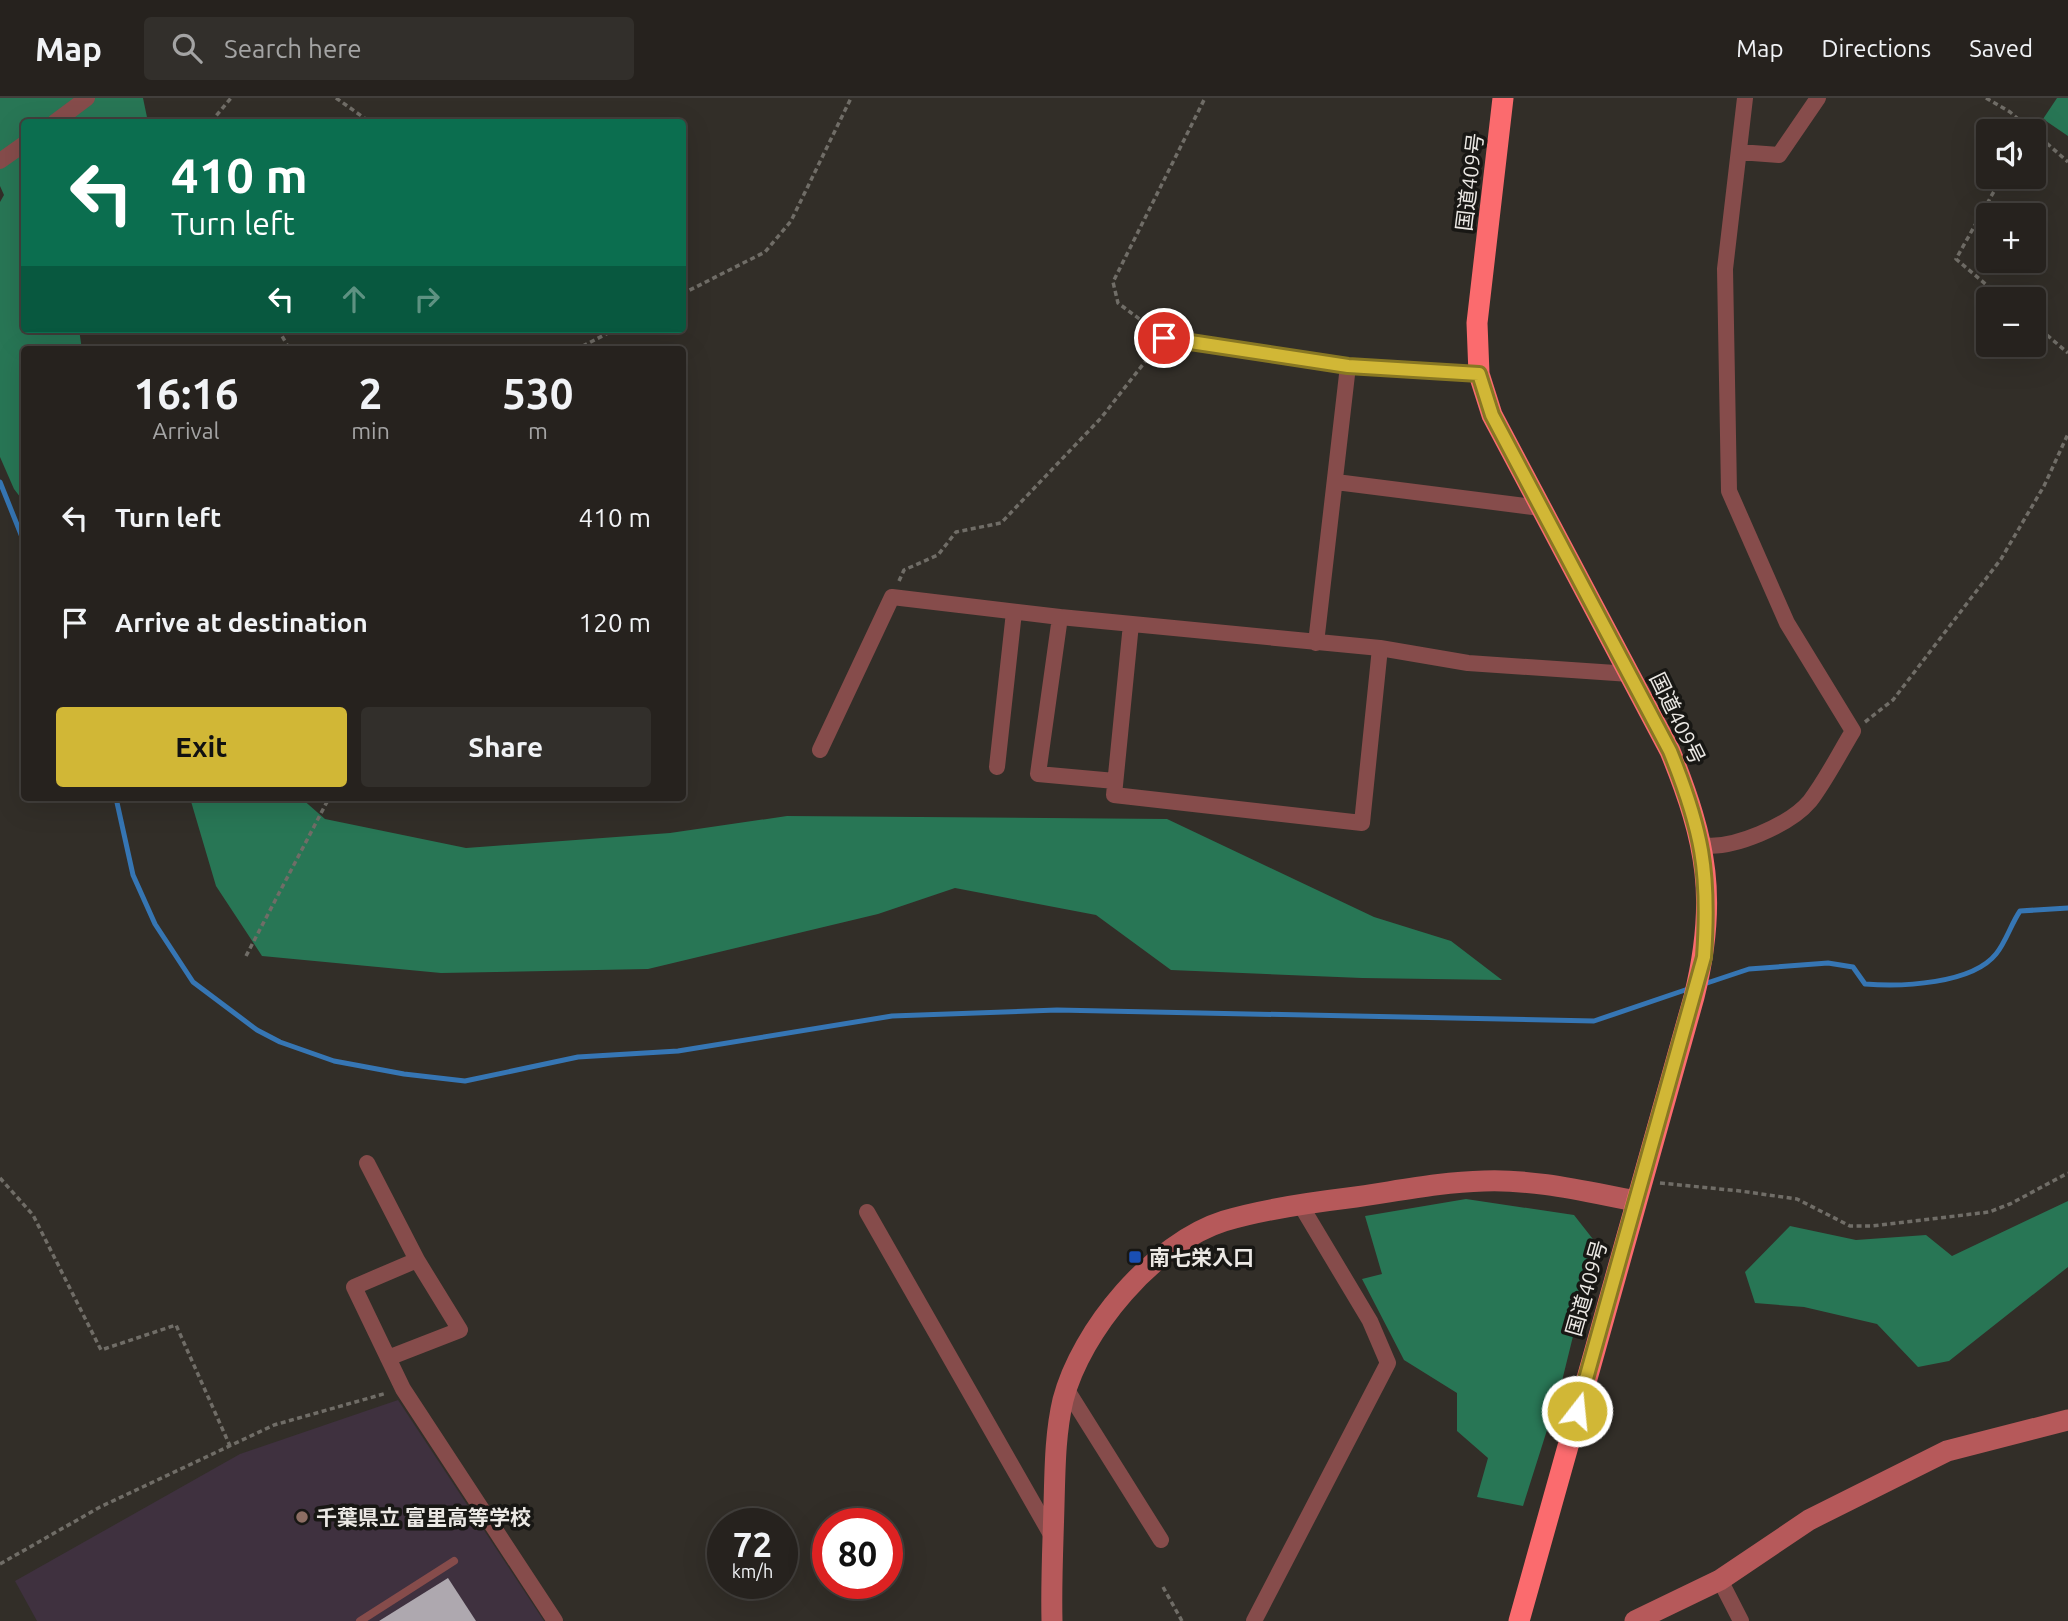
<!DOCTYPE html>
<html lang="en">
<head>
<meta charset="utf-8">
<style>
	body { margin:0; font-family:Ubuntu,"Noto Sans JP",sans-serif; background:#322f2b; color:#f1f3f6; height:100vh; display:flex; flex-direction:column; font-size:26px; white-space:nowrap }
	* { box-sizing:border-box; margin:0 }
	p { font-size:23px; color:#a4a4a4 }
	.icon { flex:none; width:38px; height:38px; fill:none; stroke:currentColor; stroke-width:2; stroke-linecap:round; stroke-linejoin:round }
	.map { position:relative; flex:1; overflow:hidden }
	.panel { position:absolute; left:21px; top:248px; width:665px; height:455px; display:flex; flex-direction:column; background:#26221e; border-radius:7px; box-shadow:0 7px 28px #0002,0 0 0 2px #423f3c }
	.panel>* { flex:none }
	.guide { position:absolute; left:21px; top:21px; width:665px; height:214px; border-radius:7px; box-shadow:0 7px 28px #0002,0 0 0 2px #423f3c; background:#0b6e4f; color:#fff; overflow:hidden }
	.tools { position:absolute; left:1976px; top:21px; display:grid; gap:14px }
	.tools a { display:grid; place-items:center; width:70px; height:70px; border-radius:7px; background:#26221e; box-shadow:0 7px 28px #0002,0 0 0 2px #423f3c; font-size:35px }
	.speed { position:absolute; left:707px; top:1410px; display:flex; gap:14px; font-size:35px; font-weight:700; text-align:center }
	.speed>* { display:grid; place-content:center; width:91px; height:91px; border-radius:50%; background:#26221e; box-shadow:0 7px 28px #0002,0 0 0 2px #423f3c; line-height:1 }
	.speed small { font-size:18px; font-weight:400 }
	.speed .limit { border:10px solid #d22; background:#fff; color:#111 }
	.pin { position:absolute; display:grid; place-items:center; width:60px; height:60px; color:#fff; margin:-30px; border:4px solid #fff; border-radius:50%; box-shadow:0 2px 7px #0007 }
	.me { position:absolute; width:77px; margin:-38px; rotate:16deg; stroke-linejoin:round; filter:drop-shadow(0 0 5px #0008) }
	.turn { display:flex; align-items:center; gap:24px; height:147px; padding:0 35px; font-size:32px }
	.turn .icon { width:91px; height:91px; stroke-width:2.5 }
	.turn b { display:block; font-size:49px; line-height:60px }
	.lanes { display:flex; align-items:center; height:66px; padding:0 35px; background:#0003; justify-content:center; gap:35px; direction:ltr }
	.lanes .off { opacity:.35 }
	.eta { display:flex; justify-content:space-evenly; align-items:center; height:119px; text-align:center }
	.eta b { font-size:42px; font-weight:600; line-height:49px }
	.action { display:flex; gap:14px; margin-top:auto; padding:14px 35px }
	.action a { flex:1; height:80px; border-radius:7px; background:#d1b736; color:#111; font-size:28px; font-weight:600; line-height:80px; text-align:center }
	.action a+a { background:#322f2b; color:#f1f3f6 }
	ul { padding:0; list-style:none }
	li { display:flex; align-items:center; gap:21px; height:105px; padding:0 35px }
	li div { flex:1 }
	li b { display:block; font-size:26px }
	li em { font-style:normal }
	header { display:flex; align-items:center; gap:42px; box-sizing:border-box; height:98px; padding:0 35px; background:#26221e; border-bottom:2px solid #423f3c }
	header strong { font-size:33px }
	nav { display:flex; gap:38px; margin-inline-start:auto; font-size:24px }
	.search { width:490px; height:63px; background:#322f2b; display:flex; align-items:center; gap:18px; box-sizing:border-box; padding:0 24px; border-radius:7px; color:#a4a4a4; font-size:26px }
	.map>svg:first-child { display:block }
</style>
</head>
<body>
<header>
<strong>Map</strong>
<div class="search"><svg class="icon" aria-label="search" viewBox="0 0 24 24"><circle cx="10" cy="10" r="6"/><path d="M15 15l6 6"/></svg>Search here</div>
<nav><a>Map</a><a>Directions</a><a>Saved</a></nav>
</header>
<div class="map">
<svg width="2068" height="1523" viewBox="0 0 2068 1523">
	<rect width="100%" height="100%" fill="#322e28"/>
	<path fill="#3f313f" d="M398,1302L544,1523H37L15,1483L240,1356Z"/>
	<path fill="#287655" d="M0,0H143L148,24H24V231H79L82,252H24V404L14,391L0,359V104L4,97L0,88Z
		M2057,0H2068V38L2043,21Z
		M190,700H301L325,721L466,750L670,735L787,718L1167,721L1374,819L1451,843L1502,882L1362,880L1171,872L1096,817L955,790L878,816L648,871L441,875L262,858L216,788Z
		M1466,1101L1574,1117L1596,1145L1560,1291L1523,1408L1477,1399L1488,1360L1457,1333V1295L1404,1262L1362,1181L1382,1176L1365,1118Z
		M2068,1103V1169L1949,1263L1918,1269L1877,1226L1804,1209L1755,1205L1745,1174L1790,1128L1856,1142L1926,1137L1952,1158Z"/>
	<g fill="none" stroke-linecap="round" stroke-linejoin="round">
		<path stroke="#3676b4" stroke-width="5" d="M0,384L24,444
			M116,700L133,777L155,826L193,884L257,932L280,944L334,963L404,976L465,983L578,959L678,953L892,918L1057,912L1594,923L1691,890
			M1701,887L1749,871L1828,865L1853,869L1865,886C1902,889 1972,886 1996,856C2006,844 2011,826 2020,813L2068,810"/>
	</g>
	<path fill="#aea8af" d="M448,1480L476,1523H379Z"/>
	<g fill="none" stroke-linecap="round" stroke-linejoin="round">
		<path stroke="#706d67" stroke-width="3.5" stroke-dasharray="5 3.5" stroke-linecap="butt" d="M336,0L370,24
			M1986,0L2010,14L2032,33
			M2016,21L2020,33
			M211,24L231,0
			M2034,34L2068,64
			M2002,79L1956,161L2003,201
			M682,196L765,154L791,123L851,0
			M2034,226L2068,255
			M278,231L290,252
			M1153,231L1118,205L1113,184L1205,0
			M575,252L616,231
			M899,483L904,472L938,457L956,434L1001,425L1101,320L1155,251
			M1865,624L1893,602L2001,461L2044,388L2068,336
			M246,858L329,700
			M0,1080L33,1117L101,1252L176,1227L230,1348
			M1660,1085L1740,1093L1797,1101L1850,1128H1872L1989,1114L2010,1106L2068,1075
			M0,1466L100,1409L274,1327L387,1295
			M1163,1489L1182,1523"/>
		<path stroke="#864c4b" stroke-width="8" d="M360,1523L454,1463"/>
		<path stroke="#864c4b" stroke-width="16" d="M55,24L87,0
			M1739,54L1779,57L1818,0
			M0,63L24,46
			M1164,240L1348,268L1479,276
			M1336,384L1541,410
			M1060,519L1038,676L1115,683
			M1131,526L1114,697L1362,725L1380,550
			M1316,545L1348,268
			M820,652L892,499L1060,519L1380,550L1468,565L1630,576
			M997,669L1014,514
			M1702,747C1732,752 1790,727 1810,703C1826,682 1839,656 1853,633L1787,525L1729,393L1725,171L1745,0
			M367,1065L417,1162L460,1232L388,1260
			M867,1114L1053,1440
			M417,1162L354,1189L403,1291L555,1523
			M1067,1292L1161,1442
			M1720,1482L1741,1523
			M1254,1523L1388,1265L1370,1223L1300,1106"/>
		<path stroke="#b6595a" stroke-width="21" d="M1052,1523C1051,1484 1053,1446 1054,1407C1055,1372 1055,1336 1063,1302C1081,1232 1154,1145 1224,1123C1264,1111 1307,1105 1348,1100C1393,1094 1439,1084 1484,1083C1535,1081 1587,1094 1636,1103
			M1635,1523L1720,1482L1809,1422L1947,1353L2068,1322"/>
		<path stroke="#fb6b6e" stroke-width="21" d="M1503,0L1477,225L1479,276L1492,317L1670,653C1707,744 1718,802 1694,899L1519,1523"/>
	</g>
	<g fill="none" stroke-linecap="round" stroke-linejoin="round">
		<g stroke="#887723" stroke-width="18">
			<path id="route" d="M1164,240L1348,268L1479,276L1492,317L1670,653C1702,732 1710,774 1704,859L1577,1313"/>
		</g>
		<use href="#route" stroke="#d1b736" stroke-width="12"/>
	</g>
	<rect fill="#1a4fb4" stroke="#181714" stroke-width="2.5" x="1128" y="1152" width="14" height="14" rx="3.5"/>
	<circle fill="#8d6e63" stroke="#181714" stroke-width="2.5" cx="302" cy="1419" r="7"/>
	<g text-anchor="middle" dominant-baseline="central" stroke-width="7" stroke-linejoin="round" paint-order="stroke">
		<g font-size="21" fill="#ebe8e4" stroke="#181714">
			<text transform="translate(1469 84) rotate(-83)">国道409号</text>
			<text transform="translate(1678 620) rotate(64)">国道409号</text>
			<text transform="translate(1586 1190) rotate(-74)">国道409号</text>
		</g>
		<g font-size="21" font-weight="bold" fill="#ebe8e4" stroke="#181714" text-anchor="start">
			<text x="1149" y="1159">南七栄入口</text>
			<text x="316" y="1419">千葉県立 富里高等学校</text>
		</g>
	</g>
</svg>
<div class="tools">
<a><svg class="icon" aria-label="sound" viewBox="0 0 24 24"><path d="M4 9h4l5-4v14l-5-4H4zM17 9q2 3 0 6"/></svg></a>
<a>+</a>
<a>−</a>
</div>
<div class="speed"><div>72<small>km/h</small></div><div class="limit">80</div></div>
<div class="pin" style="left:1164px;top:240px;background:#d93025"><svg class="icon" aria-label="arrive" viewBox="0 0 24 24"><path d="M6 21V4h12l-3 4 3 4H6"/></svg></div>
<svg class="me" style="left:1577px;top:1313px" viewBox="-20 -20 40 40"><circle r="17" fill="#d1b736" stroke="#fff" stroke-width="3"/><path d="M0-11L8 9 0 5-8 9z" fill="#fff"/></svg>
<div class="guide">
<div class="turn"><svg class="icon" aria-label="left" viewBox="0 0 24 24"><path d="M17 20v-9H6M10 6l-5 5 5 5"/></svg><div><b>410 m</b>Turn left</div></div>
<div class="lanes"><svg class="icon" aria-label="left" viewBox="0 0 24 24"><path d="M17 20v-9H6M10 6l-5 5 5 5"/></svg><svg class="icon off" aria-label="ahead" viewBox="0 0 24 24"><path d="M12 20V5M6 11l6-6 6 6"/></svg><svg class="icon off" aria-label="right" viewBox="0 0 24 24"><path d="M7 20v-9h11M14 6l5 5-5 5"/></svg></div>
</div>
<section class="panel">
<div class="eta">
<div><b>16:16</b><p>Arrival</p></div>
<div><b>2</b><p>min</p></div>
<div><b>530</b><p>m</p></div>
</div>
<ul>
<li><svg class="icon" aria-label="left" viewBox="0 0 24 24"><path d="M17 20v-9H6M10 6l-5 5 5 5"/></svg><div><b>Turn left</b></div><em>410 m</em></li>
<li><svg class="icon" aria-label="arrive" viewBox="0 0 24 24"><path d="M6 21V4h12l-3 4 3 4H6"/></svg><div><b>Arrive at destination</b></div><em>120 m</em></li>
</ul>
<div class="action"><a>Exit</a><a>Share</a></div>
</section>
</div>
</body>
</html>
